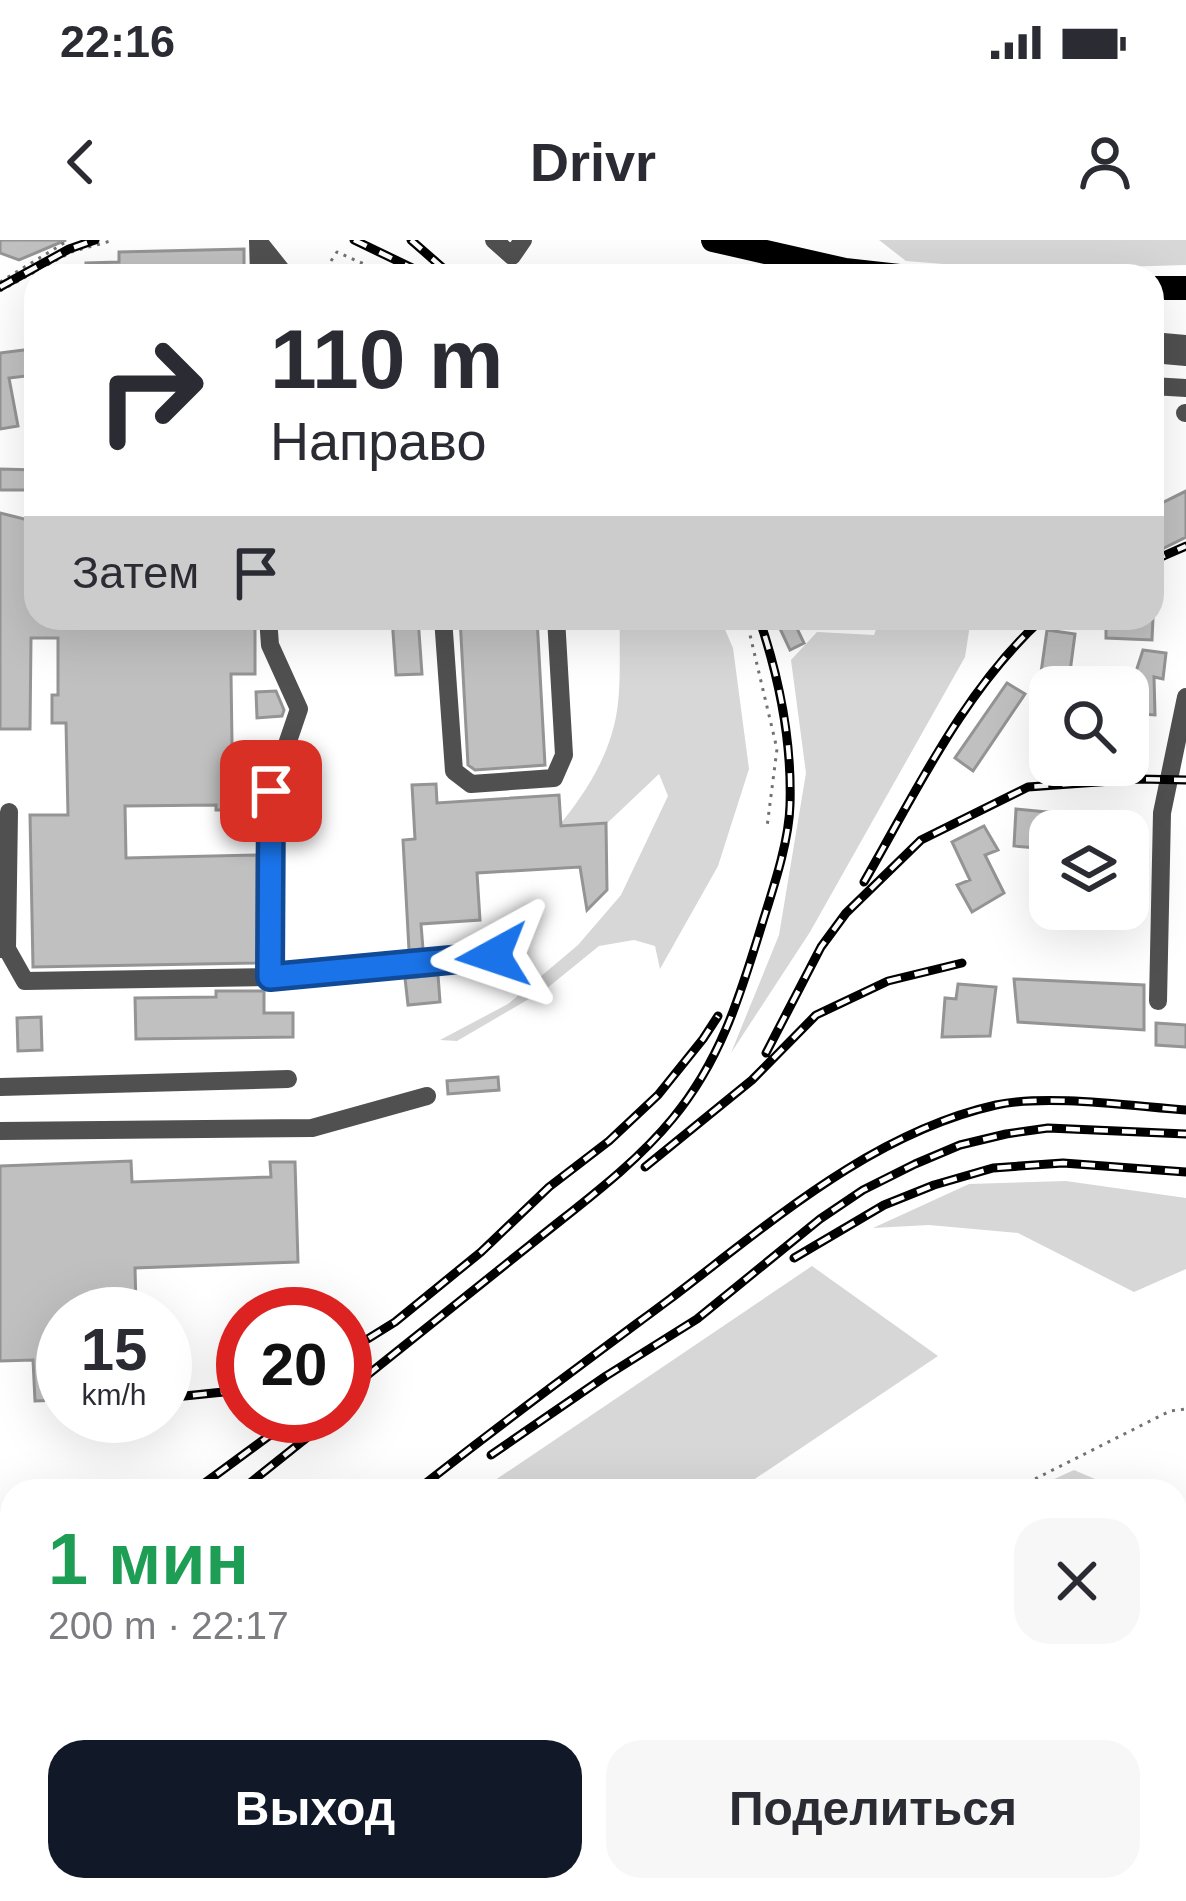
<!DOCTYPE html>
<html lang="ru">
<head>
<meta charset="utf-8">
<style>
	body { margin:0; font-family:Arial,sans-serif; background:#f7f7f7; color:#2b2b33; height:100vh; display:flex; flex-direction:column; font-size:45px; white-space:nowrap }
	* { box-sizing:border-box; margin:0 }
	p { font-size:39px; color:#7c7c81 }
	.icon { flex:none; width:66px; height:66px; fill:none; stroke:currentColor; stroke-width:2; stroke-linecap:round; stroke-linejoin:round }
	.map { position:relative; flex:1; overflow:hidden }
	.panel { position:absolute; left:0px; top:1239px; width:1188px; height:423px; display:flex; flex-direction:column; background:#fff; border-radius:36px 36px 0 0; box-shadow:0 12px 48px #0002 }
	.panel>* { flex:none }
	.banner { position:absolute; left:24px; top:24px; width:1140px; height:366px; border-radius:36px; box-shadow:0 12px 48px #0002; background:#fff; color:#2b2b33; overflow:hidden }
	.controls { position:absolute; left:1029px; top:426px; display:grid; gap:24px }
	.controls a { display:grid; place-items:center; width:120px; height:120px; border-radius:24px; background:#fff; box-shadow:0 12px 48px #0002; font-size:60px }
	.speed { position:absolute; left:36px; top:1047px; display:flex; gap:24px; font-size:60px; font-weight:700; text-align:center }
	.speed>* { display:grid; place-content:center; width:156px; height:156px; border-radius:50%; background:#fff; box-shadow:0 12px 48px #0002; line-height:1 }
	.speed small { font-size:30px; font-weight:400 }
	.speed .limit { border:18px solid #d22; background:#fff; color:#111 }
	.pin { position:absolute; display:grid; place-items:center; width:102px; height:102px; color:#fff; margin:-51px; border-radius:24px; box-shadow:0 6px 18px #0006 }
	.me { position:absolute; width:132px; margin:-66px; rotate:265deg; stroke-linejoin:round; filter:drop-shadow(0 0 9px #0008) }
	.turn { display:flex; align-items:center; gap:42px; height:252px; padding:0 48px; font-size:54px }
	.turn .icon { width:156px; height:156px; stroke-width:2.5 }
	.turn b { display:block; font-size:84px; line-height:102px }
	.then { display:flex; align-items:center; height:114px; padding:0 48px; background:#0003; gap:24px; font-size:45px }
	.round { display:grid; place-items:center; flex:none; width:126px; height:126px; border-radius:36px; background:#f7f7f7 }
	.headline { display:flex; align-items:center; justify-content:space-between; height:204px; padding:0 48px }
	h1 { font-size:72px; font-weight:700; line-height:90px; color:#1e9e55 }
	.action { display:flex; gap:24px; margin-top:auto; padding:24px 48px }
	.action a { flex:1; height:138px; border-radius:36px; background:#111827; color:#fff; font-size:48px; font-weight:700; line-height:138px; text-align:center }
	.action a+a { background:#f7f7f7; color:#2b2b33 }
	.status { display:flex; justify-content:space-between; align-items:center; height:84px; padding:0 60px; background:#fff; direction:ltr }
	.status svg { height:33px; fill:currentColor }
	header { display:flex; justify-content:space-between; align-items:center; height:156px; padding:0 48px; background:#fff; font-size:54px; font-weight:700 }
	.map>svg:first-child { display:block }
</style>
</head>
<body>
<div class="status"><b>22:16</b><svg viewBox="0 0 49 12"><path d="M0 12V9h3v3zM5 12V6h3v6zM10 12V3h3v9zM15 12V0h3v12zM26 1h20v11H26zM47 4h2v5h-2z"/></svg></div>
<header><svg class="icon" aria-label="back" viewBox="0 0 24 24"><path d="M15 5l-7 7 7 7"/></svg>Drivr<svg class="icon" aria-label="person" viewBox="0 0 24 24"><circle cx="12" cy="8" r="4"/><path d="M4 21q1-7 8-7t8 7"/></svg></header>
<div class="map">
<svg width="1186" height="1661" viewBox="0 0 1186 1661">
	<rect width="100%" height="100%" fill="#fff"/>
	<path fill="#d7d7d7" d="M879,0H1186V25L1019,30L906,21Z
		M620,378H720L733,408L749,529L718,626L660,729L655,706L634,700L599,706L546,749L457,801L440,800L508,764L578,705L621,655L668,556L659,534L602,588H557C587,552 613,511 618,463C621,435 619,406 620,378Z
		M880,378H971L965,417L810,692L731,813L779,695L806,533L791,420L817,392L874,395Z
		M1066,941L1186,958V1029L1134,1052L1018,993L929,985L873,988L969,944Z
		M812,1026L938,1116L737,1251H479Z
		M1074,1230L1123,1251H1028Z
		M12,1557V1650H90L86,1661H0V1562Z"/>
	<path fill="#c0c0c0" stroke="#949494" stroke-width="3" d="M0,0H66L19,20L0,13Z
		M244,9V36H86V23L119,22V12Z
		M32,109L35,135L9,138L18,186L0,189V113Z
		M0,229L36,230V250H0Z
		M1186,251V297L1152,314V268Z
		M0,273L36,282V378H255V434H231L233,570H216V565L125,566L126,618L257,615V723L33,727L30,575H68L66,483H52V455H58V398H31L30,489H0Z
		M392,378H418L422,434L396,435Z
		M460,378H537L545,525L475,530L468,525Z
		M775,378H792L804,403L790,410Z
		M1106,378H1153L1152,400L1106,398Z
		M1047,390L1075,394L1068,447H1050V455L1038,454Z
		M1143,410L1166,413L1163,439L1154,437L1155,475L1128,473V447H1131Z
		M1007,443L1025,454L973,531L955,518Z
		M276,451L284,470L282,476L257,478L256,452Z
		M436,544L437,563L559,555L561,586L606,583L607,650L587,670L580,627L477,633L480,680L421,684L423,709L409,710L403,600L415,599L412,545Z
		M1016,569L1142,581L1139,617L1128,616V591H1050V609L1014,606Z
		M984,586L998,610L985,615L1004,653L972,672L957,645L970,640L952,602Z
		M438,735L440,762L408,765L405,738Z
		M1014,739L1144,745V790L1018,782Z
		M958,744L996,747L990,796L942,797L945,758L956,759Z
		M216,751H264V773H293V797L136,799L135,758L216,757Z
		M41,777L42,810L18,811L17,778Z
		M1156,783L1186,785V807L1156,805Z
		M498,837L499,850L448,854L447,841Z
		M131,921L132,942L271,937L270,922H295L298,1022L135,1028L136,1066L69,1069V1074H63V1160L35,1161L33,1120L0,1121V926Z
		M566,1650H617L615,1661H563Z"/>
	<g fill="none" stroke-linecap="round" stroke-linejoin="round">
		<path stroke="#727272" stroke-width="3" stroke-dasharray="3 6" stroke-linecap="butt" d="M321,36L337,12L364,24L380,36
			M0,42L69,0
			M0,51L71,12L114,0
			M746,378L777,509L767,587
			M1011,1251L1170,1171L1186,1169
			M1176,1628H1186
			M861,1657L880,1650"/>
		<path stroke="#505050" stroke-width="18" d="M258,0L259,36
			M494,0L512,16L523,0
			M258,1L286,36
			M1152,101L1186,104
			M1152,114L1186,117
			M1152,146L1186,148
			M1185,173H1186
			M268,378L270,405L299,469L271,551L270,737
			M443,378L454,531L471,544L554,538L564,515L556,378
			M0,709H7L25,741L270,737L493,716
			M7,709L9,572
			M1158,761L1162,573L1186,457
			M0,847L288,839
			M0,891L312,888L427,856
			M264,1661L267,1650"/>
		<path stroke="#000" stroke-width="24" d="M713,0L845,30L899,36
			M1152,48H1186"/>
		<g stroke="#000" stroke-width="9">
			<path id="rail" d="M354,0L429,36
				M411,0L452,36
				M0,47L69,9L95,0
				M1152,321L1186,306
				M864,642C917,550 964,450 1043,378
				M766,813L821,707L846,673L921,600L1028,547L1140,539L1186,540
				M645,927L752,840L816,775L888,741L962,723
				M794,1018L884,965L934,945L993,928L1063,923L1186,932
				M345,1113L395,1082L481,1012L549,947L609,901L658,855L703,799L718,776
				M345,1153C407,1104 468,1054 530,1005C579,965 633,927 673,878C722,819 741,752 763,681C774,646 789,601 790,565C792,500 780,440 759,378
				M165,1158L243,1150
				M491,1215L606,1136L697,1079L820,979L863,950L915,924L960,905L1006,894L1048,888L1186,894
				M194,1251L296,1176
				M240,1251L334,1176
				M416,1251C499,1185 585,1122 670,1059C769,984 871,893 996,865C1047,854 1131,866 1186,870
				M0,1403L12,1392
				M0,1443L12,1433
				M0,1526L12,1519"/>
		</g>
		<use href="#rail" stroke="#fff" stroke-width="4.5" stroke-dasharray="14" stroke-linecap="butt"/>
	</g>
	<g fill="none" stroke-linecap="round" stroke-linejoin="round">
		<g stroke="#114b97" stroke-width="30">
			<path id="route" d="M271,551L270,737L493,716"/>
		</g>
		<use href="#route" stroke="#1a73e8" stroke-width="21"/>
	</g>
</svg>
<div class="controls">
<a><svg class="icon" aria-label="search" viewBox="0 0 24 24"><circle cx="10" cy="10" r="6"/><path d="M15 15l6 6"/></svg></a>
<a><svg class="icon" aria-label="layers" viewBox="0 0 24 24"><path d="M12 4l9 5-9 5-9-5zM3 14l9 5 9-5"/></svg></a>
</div>
<div class="speed"><div>15<small>km/h</small></div><div class="limit">20</div></div>
<div class="pin" style="left:271px;top:551px;background:#d93025"><svg class="icon" aria-label="arrive" viewBox="0 0 24 24"><path d="M6 21V4h12l-3 4 3 4H6"/></svg></div>
<svg class="me" style="left:493px;top:716px" viewBox="-20 -20 40 40"><path d="M0-17L14 15 0 8-14 15z" fill="#1a73e8" stroke="#fff" stroke-width="4"/></svg>
<div class="banner">
<div class="turn"><svg class="icon" aria-label="right" viewBox="0 0 24 24"><path d="M7 20v-9h11M14 6l5 5-5 5"/></svg><div><b>110 m</b>Направо</div></div>
<div class="then">Затем<svg class="icon" aria-label="arrive" viewBox="0 0 24 24"><path d="M6 21V4h12l-3 4 3 4H6"/></svg></div>
</div>
<section class="panel">
<div class="headline"><div><h1>1 мин</h1><p>200 m · 22:17</p></div><a class="round"><svg class="icon" aria-label="close" viewBox="0 0 24 24"><path d="M6 6l12 12M18 6L6 18"/></svg></a></div>
<div class="action"><a>Выход</a><a>Поделиться</a></div>
</section>
</div>
</body>
</html>
